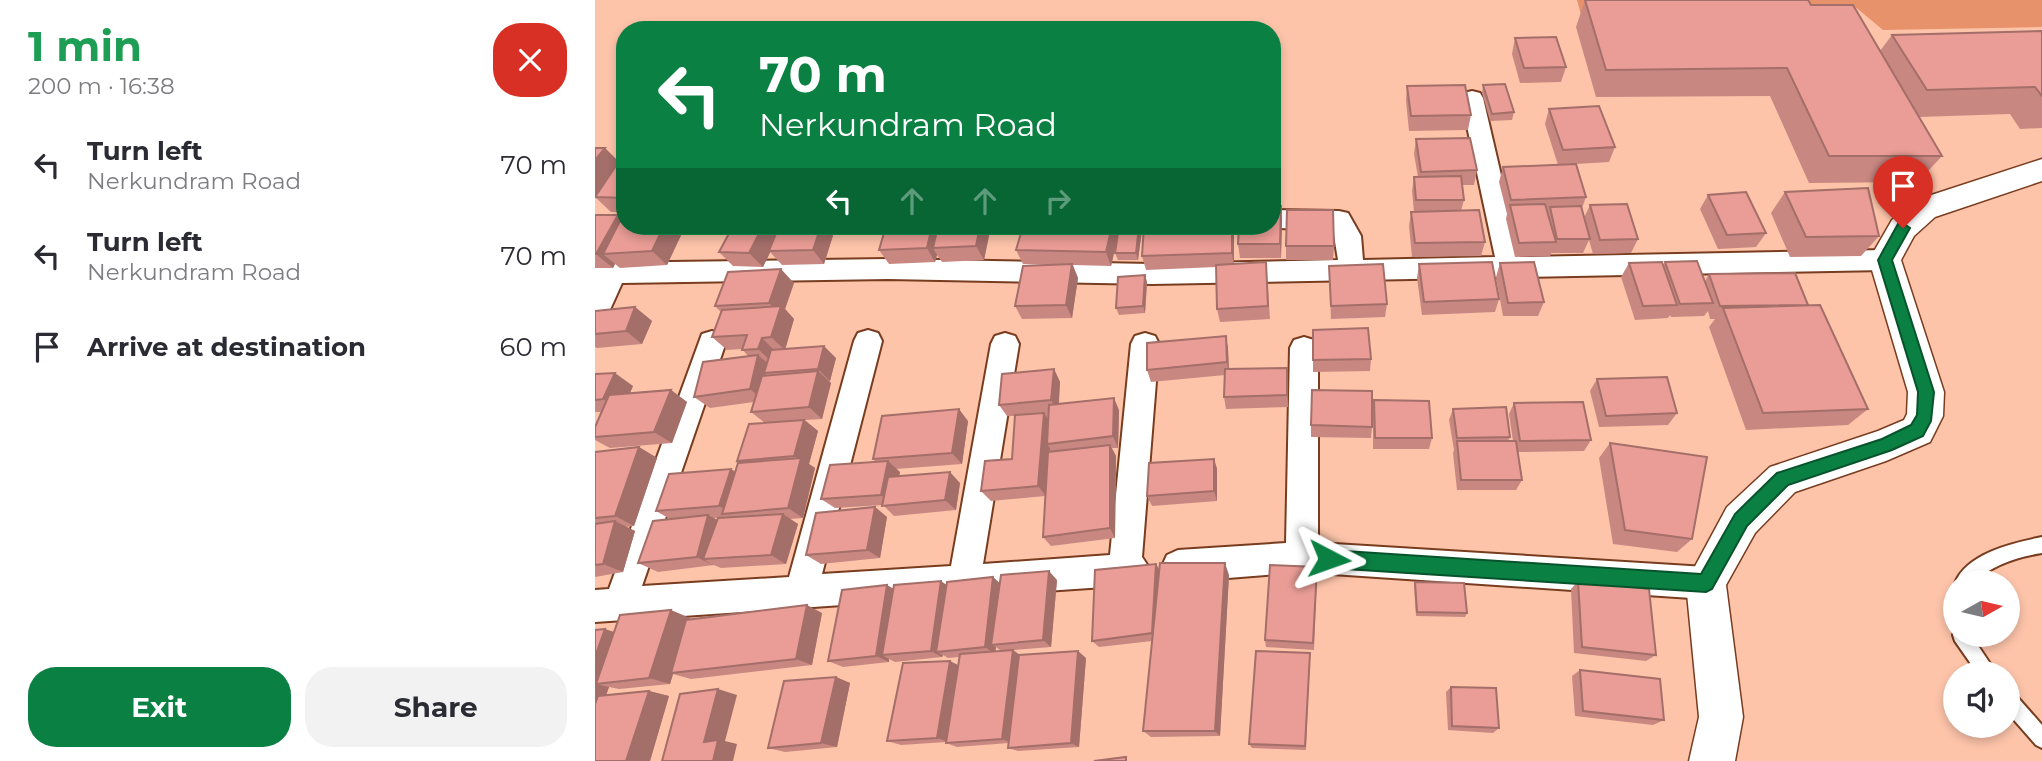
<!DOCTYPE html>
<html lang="en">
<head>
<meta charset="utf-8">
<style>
	body { margin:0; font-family:Montserrat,sans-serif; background:#f2f2f3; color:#2b2b33; height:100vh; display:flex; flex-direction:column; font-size:26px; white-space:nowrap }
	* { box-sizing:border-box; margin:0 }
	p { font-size:23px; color:#7c7c81 }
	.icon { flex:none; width:38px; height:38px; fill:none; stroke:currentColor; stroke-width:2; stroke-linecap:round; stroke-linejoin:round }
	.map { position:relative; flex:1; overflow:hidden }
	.sheet { display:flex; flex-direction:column; background:#fff; width:595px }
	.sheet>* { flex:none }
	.hud { position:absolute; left:21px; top:21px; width:665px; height:214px; border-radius:28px; box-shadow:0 4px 10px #0003; background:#0b8043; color:#fff; overflow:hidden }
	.needle { width:46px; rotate:82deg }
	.tools { position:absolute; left:1348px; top:570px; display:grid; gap:14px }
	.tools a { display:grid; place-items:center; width:77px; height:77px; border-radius:50%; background:#fff; box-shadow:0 4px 10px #0003; font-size:35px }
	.pin { position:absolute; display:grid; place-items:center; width:60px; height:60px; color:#fff; margin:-72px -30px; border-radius:50% 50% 50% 0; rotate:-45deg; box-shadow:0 0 7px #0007 }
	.pin .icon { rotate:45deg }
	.me { position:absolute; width:77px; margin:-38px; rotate:94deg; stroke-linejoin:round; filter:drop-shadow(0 0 5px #0008) }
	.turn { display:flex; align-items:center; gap:24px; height:147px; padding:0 28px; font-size:32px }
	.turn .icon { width:91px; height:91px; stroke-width:2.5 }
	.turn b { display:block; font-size:49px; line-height:60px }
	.lanes { display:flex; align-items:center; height:66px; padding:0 28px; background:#0003; justify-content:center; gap:35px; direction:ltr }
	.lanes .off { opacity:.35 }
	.round { display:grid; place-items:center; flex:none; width:74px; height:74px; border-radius:28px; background:#f2f2f3 }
	.headline { display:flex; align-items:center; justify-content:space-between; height:119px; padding:0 28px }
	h1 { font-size:42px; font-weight:700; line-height:52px; color:#1e9e55 }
	.cta { display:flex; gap:14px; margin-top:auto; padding:14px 28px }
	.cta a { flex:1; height:80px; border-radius:28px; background:#0b8043; color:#fff; font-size:28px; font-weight:700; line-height:80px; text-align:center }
	.cta a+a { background:#f2f2f3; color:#2b2b33 }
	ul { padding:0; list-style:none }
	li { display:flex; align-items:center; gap:21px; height:91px; padding:0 28px }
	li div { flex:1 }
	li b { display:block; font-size:26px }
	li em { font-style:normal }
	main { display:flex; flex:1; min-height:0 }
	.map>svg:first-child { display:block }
</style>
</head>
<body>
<main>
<section class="sheet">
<div class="headline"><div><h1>1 min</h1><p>200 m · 16:38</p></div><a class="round" style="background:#d93025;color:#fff"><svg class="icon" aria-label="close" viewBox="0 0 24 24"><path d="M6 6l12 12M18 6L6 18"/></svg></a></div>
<ul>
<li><svg class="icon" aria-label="left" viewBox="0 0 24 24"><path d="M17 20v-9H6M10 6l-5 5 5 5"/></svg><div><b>Turn left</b><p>Nerkundram Road</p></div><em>70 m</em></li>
<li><svg class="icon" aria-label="left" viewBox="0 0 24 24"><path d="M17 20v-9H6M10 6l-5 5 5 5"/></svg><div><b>Turn left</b><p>Nerkundram Road</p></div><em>70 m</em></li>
<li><svg class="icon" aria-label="arrive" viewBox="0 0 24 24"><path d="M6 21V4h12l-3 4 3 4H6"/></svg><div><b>Arrive at destination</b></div><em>60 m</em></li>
</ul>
<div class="cta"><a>Exit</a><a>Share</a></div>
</section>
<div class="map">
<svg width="1447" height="761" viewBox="0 0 1447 761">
	<rect width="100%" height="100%" fill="#fdc4aa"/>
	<path fill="#e8926b" d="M982,0H1447V27L1288,30L1258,5H1087L988,22Z"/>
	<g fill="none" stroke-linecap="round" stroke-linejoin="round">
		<g stroke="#783c1f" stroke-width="4">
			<path id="service" d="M1447,537V553C1422,557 1396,565 1378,583H1360C1372,553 1418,543 1447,537Z
				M1360,630V635H1376L1402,674H1383L1360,641L1358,635Z
				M1412,689L1418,692L1447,725V748L1441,745L1412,712Z"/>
		</g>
		<g stroke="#783c1f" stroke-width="4">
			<path id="minor" d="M877,91L885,93L888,98L925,257L1290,250L1299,253L1303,260L1299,267L1290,270L557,284L293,279L27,283L9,323L0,326V263L293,259L557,264L743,260L738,229L677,228L669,226H677V210L744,211L753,213L766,236L768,260L900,257L866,98L869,93Z
				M273,330L283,333L287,341L227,574L356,566L396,344L400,336L410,333L420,336L424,344L388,564L515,555L536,344L540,336L550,333L560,336L564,344L547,557L555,569L550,580L539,585L0,622V590L14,589L107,334L117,331L127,334L131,342L47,586L194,577L259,341L263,333Z
				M709,337L719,340L723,348V543L1111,567L1122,572L1127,583L1122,594L1111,599L707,572L583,582L572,577L567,566L572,555L583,550L691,543L695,348L699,340Z"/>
		</g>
		<g stroke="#783c1f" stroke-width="3">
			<path id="tertiary" d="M1447,159V181L1340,217L1319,236L1306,260L1349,392L1348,416L1335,442L1291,461L1200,492L1160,533L1131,585L1148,717L1140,761H1094L1104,717L1091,583L1132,507L1175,467L1283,431L1309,420L1312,414L1313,392L1274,260L1297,220L1318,201Z"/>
		</g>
		<use href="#service" fill="#fff" fill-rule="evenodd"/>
		<use href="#minor" fill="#fff" fill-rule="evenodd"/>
		<use href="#tertiary" fill="#fff" fill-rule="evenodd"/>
	</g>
	<path fill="#c98781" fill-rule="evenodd" d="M990,0H1213L1216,5L1285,51L1297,35L1447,31V128L1425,129L1415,114L1324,117L1347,156L1323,182L1214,183L1175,96L1001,97L981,27Z
		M920,38L971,67L966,82L925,83L917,54Z
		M888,85L919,112L917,120L895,121L887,93Z
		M812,86L876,115L873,130L814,131L811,101Z
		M954,109L1020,147L1014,162L981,164L991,197L987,208L989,218L995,205L1043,239L1036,253L998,254L994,240L988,253H957V252L955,256L920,257L911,219L912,214L904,182L908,167L963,165L950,124Z
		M821,139L882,170L879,185H867L869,200L866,211L890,242L886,256L817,257L814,226L816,212H819L817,191L819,177H823L819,154Z
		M0,148H10L24,162L30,154V212H16L0,197L10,182L0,196Z
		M677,167L686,182L684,206L687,221L686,258H645L643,244L677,226Z
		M1190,192L1284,236L1266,256L1195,257L1176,213Z
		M1113,195L1171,233L1161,247L1123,249L1105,209Z
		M0,215H23L27,218L89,229L72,265L25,268L20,264L18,268H0Z
		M138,226H182L183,228L241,226L229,264L187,265L175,252L168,267L138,266L124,252Z
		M291,226H396L389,260L347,262L342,255L340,262L294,264L284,250Z
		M549,226H639V264L671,262L675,319L625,322L622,309L621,267L551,270L547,256Z
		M547,230L543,260H523L520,253Z
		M523,236L516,266L478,265L483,278L477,318L427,319L420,306L456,265L428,264L421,250Z
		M691,246H739L738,260H691Z
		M1070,262L1110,281L1114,274L1213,305L1273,409L1253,425L1151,430L1114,327L1120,319H1115L1113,311L1109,316L1076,317L1075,315L1073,318L1040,320L1026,277L1034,263L1068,266Z
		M905,263L949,302L943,316H908L901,277Z
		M824,264L904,299L900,312L827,315L822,278Z
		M734,266L792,304L790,317L736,319Z
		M552,282L550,313L524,315L521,308Z
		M199,283L190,309L199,319L190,349L241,358L235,381H234L236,383L227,419L210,420L223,431L214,464L220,468L208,518L195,519L203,524L191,564L126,568L119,565L63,572L43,563L75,519L61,511L136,469L140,472L146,463L142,461L170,423L156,412L159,402L115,408L99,397L153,356L147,349L132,350L117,337L126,312L120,306ZM132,517H133L122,520L119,518Z
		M40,307L57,321L47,344L2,348L0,347V334Z
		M718,330L776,359L775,371L718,372Z
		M631,336L633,349L634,369L692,368L693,407L631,409L629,397L630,375L556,382L552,370Z
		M459,369L465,382L464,404L524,410L523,448H517L521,456L520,538L456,546L448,537L450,496L396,501L386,491L417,459L420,416H412L404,405Z
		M0,374L38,386L35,393L76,390L92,402L77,443L15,448L0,440V427L6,412H0Z
		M1002,379L1082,413L1073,425L1004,427L995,391Z
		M779,400L837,438L834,449H778V412Z
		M919,403L996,440L989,451L923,452L927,480L921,490H862L858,453L859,450L854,420L858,409L915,437L913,441H918L914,414Z
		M373,421L367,464L301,469L305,472L304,476L365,483L361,510L299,516L288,505L240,508L226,499L281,462L278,459Z
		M716,425L777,427L776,438L716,437Z
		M1015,443L1097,539L1082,552L1018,544L1004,458Z
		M44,447L62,458L39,526L31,527L40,531L28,572L0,577V452Z
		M619,459L622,469V501L557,506L552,496Z
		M280,507L292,517L285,558L226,564L211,555Z
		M564,569L634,575L625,736L556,737L548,731L557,641L504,647L497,641Z
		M722,575L719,650L671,647L670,640Z
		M398,577L404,583L462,580L456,647L406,651L401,647L400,652L418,650L425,655L491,658L484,747L423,751L413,748L414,743L362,747L351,743V742L306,745L292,741L363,665L364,657L353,658L348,655L347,657L300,662L294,659V662L248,667L233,661L292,585L298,589L351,584Z
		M983,581L1061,655L1051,661L979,653L976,589Z
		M820,582L872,613L870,617L821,616L819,586Z
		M227,613L217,665L96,679L78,674L75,684L24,689L14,687L11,695L54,691L74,696L55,761H0V630L19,632L95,618L94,619Z
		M715,653L711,750L657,748L654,744Z
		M985,670L1069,720L1058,725L980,716L977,676Z
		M241,677L255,683L242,747L190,752L173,748Z
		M856,687L904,728L898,733L853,730L851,692Z"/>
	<path fill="#a46e69" d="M10,148L25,163L0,196V160Z
		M685,167L686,182L684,219L683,205Z
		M686,206L687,221L686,258L685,244Z
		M23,215L30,221L8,254L20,264L18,268L1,254Z
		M69,226H86L89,229L72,265L57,251Z
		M168,226H182L186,230L168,267L154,253Z
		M226,226H241L229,264L218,250Z
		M337,226H349L338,248L342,255L340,262L332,248Z
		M385,226H396L389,260L381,246Z
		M517,226H519L523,236L516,266L511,252Z
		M544,226H546L547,230L543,260L541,253Z
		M637,226H639V267L637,253Z
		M477,264L483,278L477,318L471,305Z
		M186,269L199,283L190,309L199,319L190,350L176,337L184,313L174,303Z
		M550,275L552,282L550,313L548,306Z
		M40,307L57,321L47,344L31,331Z
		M631,336L633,349L634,375L632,362Z
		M167,338L180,351L177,362L163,349Z
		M229,346L241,358L235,381L223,369Z
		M163,355L177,367L169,373L174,378L169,401L155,389Z
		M459,369L465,382L463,412L456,400Z
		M223,371L236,383L227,419L214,407Z
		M20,373L38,386L27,411L8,399Z
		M76,390L92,402L77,443L59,432Z
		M519,398L524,410L523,448L518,436Z
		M364,409L373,421L367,464L357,453Z
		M449,413L456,424L452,444L455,448L451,496L443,486Z
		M209,420L223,431L214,464L220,468L208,518L193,508L205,461L199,456Z
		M515,445L521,456L520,538L515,528Z
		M44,447L62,458L39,526L20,516Z
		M619,459L622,469V501L619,491Z
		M293,461L305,472L298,505L286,495Z
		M136,469L152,480L136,513L124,506Z
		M355,472L365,483L361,510L350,500Z
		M280,507L292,517L285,558L272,550Z
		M188,514L203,524L191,564L176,555Z
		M113,515L130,524L108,559L119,566L102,557Z
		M20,521L40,531L28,572L8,564Z
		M630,563L634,575L625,736L620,731Z
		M561,564L566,572L562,640L557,633Z
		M454,571L462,580L456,647L448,640Z
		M398,577L407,585L396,645L401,647L400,654L390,647Z
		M346,581L357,589L341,652L348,655L347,657L336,651Z
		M292,585L305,593L287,655L294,659V662L281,656Z
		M212,605L227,613L217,665L201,659Z
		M76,610L95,618L75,684L54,678Z
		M10,629L31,636L1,684L14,687L7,707L0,705V657Z
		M418,650L427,657L417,743L407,739Z
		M483,651L491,658L484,747L476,743Z
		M355,661L367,667L354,742L342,738Z
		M241,677L255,683L242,747L226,743Z
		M123,689L142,695L130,741L142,744L138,761H118L109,742Z
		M54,691L74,696L55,761H31Z"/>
	<path fill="#ea9d96" stroke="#a46e69" stroke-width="2" d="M990,0H1213L1216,5H1258L1347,156H1234L1192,68L1011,70Z
		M1447,31V96L1440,87L1332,90L1297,35Z
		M961,37L971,67L929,68L920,38Z
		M910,84L919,112L897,114L888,85Z
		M870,85L876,115L816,116L812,86Z
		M1004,106L1020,147L968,150L954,109Z
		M875,138L882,170L826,172L821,139Z
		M0,148H10L0,160Z
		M29,154L30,198L0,197Z
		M981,164L991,197L916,200L908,167Z
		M677,167H685L683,205H677Z
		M866,176L869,200H821L819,177Z
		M1273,188L1284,236L1211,237L1190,192Z
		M1151,192L1171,233L1132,235L1113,195Z
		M950,204L961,242L924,243L915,205Z
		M1032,204L1043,239L1005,240L995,205Z
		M677,206H686L685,244H643L644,226H677Z
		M986,206L995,239H962L955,207Z
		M692,210H738L739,246H691Z
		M884,210L890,242L820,243L816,212Z
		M0,215H23L1,254H0Z
		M27,217H30V226H69L57,251L8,254Z
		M138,226H168L154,253L124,252Z
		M184,226H226L218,250L174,251Z
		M291,226H337L332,248L284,250Z
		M343,226H385L381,246L338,248Z
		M428,226H517L511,252L421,250Z
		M524,226H544L541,253H520Z
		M549,226H637V253L547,256Z
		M1102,261L1118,303L1085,304L1070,262Z
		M671,262L673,306L622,309L621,265Z
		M897,262L904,299L829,302L824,264Z
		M939,262L949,302L913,303L905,263Z
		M1067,262L1082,305L1048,306L1034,263Z
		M477,264L471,305L420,306L428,266Z
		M788,264L792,304L736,306L734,266Z
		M186,269L174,303L120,306L133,272Z
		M1200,273L1213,305L1125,306L1114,274Z
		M550,275L548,306L521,308L523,277Z
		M1225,305L1273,409L1168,413L1128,308Z
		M186,306L176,337L167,338L163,349L147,350L152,335L117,337L127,310Z
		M40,307L31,331L0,334V311Z
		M773,328L776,359L718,360V330Z
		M631,336L632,362L552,370V343Z
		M229,346L223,369L169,373L176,350Z
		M163,355L155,389L99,397L108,362Z
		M692,368V395L629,397L630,369Z
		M459,369L456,400L404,405L407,374Z
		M223,371L214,407L156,412L167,376Z
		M20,373L8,399L0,400V374Z
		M1072,377L1082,413L1011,416L1002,379Z
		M76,390L59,432L0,437V427L14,395Z
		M717,390L777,391V427L716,425Z
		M519,398L518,436L452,444L454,405Z
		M779,400L834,401L837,438H780Z
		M988,402L996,440L925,441L919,403Z
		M911,407L915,437L862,438L858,409Z
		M364,409L357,453L278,459L287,416Z
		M449,413L443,486L386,491L390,461L417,459L420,415Z
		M209,420L199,456L142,461L154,424Z
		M862,441H921L927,480H866Z
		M1015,443L1112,457L1097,539L1030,530Z
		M515,445V528L448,537L453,452Z
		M44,447L20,516L0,518V452Z
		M206,458L193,508L127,514L143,463Z
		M619,459V491L552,496L554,463Z
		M293,461L286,495L226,499L235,465Z
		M136,469L124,506L61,511L74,474Z
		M355,472L350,500L287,506L293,477Z
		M280,507L272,550L211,555L221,513Z
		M188,514L176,555L108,559L123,518Z
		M113,515L102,557L43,563L58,521Z
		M20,521L8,564L0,565V524Z
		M565,563H630L620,731H548Z
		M561,564L557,633L497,641L500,570Z
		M675,565L722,567L718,643L670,640Z
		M454,571L448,640L396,645L406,575Z
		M398,577L390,647L341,652L352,582Z
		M346,581L336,651L287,655L299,585Z
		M983,581L1054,589L1061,655L987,647Z
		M820,582L869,583L872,613L822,612Z
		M292,585L281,656L233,661L247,590Z
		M212,605L201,659L76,673L91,620Z
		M76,610L54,678L1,684L25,615Z
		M10,629L0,657V630Z
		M418,650L407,739L351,743L365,654Z
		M483,651L476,743L413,748L424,655Z
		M661,651L715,653L710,746L654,744Z
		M355,661L342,738L292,741L308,663Z
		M985,670L1065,679L1069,720L988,711Z
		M241,677L226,743L173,748L189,681Z
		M856,687L901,688L904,728L857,726Z
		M123,689L109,742L123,740L118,761H67L85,694Z
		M54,691L31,761H0V704L3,696Z
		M531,757V761H499Z"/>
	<path fill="#0b8043" stroke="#07532c" stroke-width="2" d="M1308,223L1315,228L1297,260L1339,392L1336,421L1328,436L1297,450L1193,485L1152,526L1117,589L1111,592L734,568L728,565L725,559L728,553L734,550L1106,574L1140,514L1182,473L1287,439L1316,425L1322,415L1323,392L1283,260L1303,224Z"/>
</svg>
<div class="tools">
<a><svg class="needle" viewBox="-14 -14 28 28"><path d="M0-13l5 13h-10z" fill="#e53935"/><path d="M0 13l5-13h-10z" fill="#7c7c81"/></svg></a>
<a><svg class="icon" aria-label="sound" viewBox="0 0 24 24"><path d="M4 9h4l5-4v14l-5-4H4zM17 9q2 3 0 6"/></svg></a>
</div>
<div class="pin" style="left:1308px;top:228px;background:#d93025"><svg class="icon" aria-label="arrive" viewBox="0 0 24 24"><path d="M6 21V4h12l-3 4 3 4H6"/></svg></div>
<svg class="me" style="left:734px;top:559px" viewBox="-20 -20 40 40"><path d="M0-17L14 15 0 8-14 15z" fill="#0b8043" stroke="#fff" stroke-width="4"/></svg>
<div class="hud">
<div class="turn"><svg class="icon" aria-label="left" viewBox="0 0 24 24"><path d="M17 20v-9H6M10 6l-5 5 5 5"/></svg><div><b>70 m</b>Nerkundram Road</div></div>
<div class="lanes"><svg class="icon" aria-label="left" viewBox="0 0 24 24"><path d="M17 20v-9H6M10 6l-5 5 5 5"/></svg><svg class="icon off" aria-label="ahead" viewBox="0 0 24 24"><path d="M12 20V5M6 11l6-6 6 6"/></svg><svg class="icon off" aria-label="ahead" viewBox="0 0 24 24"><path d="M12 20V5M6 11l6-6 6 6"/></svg><svg class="icon off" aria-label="right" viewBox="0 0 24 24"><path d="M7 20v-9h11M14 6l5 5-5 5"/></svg></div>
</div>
</div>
</main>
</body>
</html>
